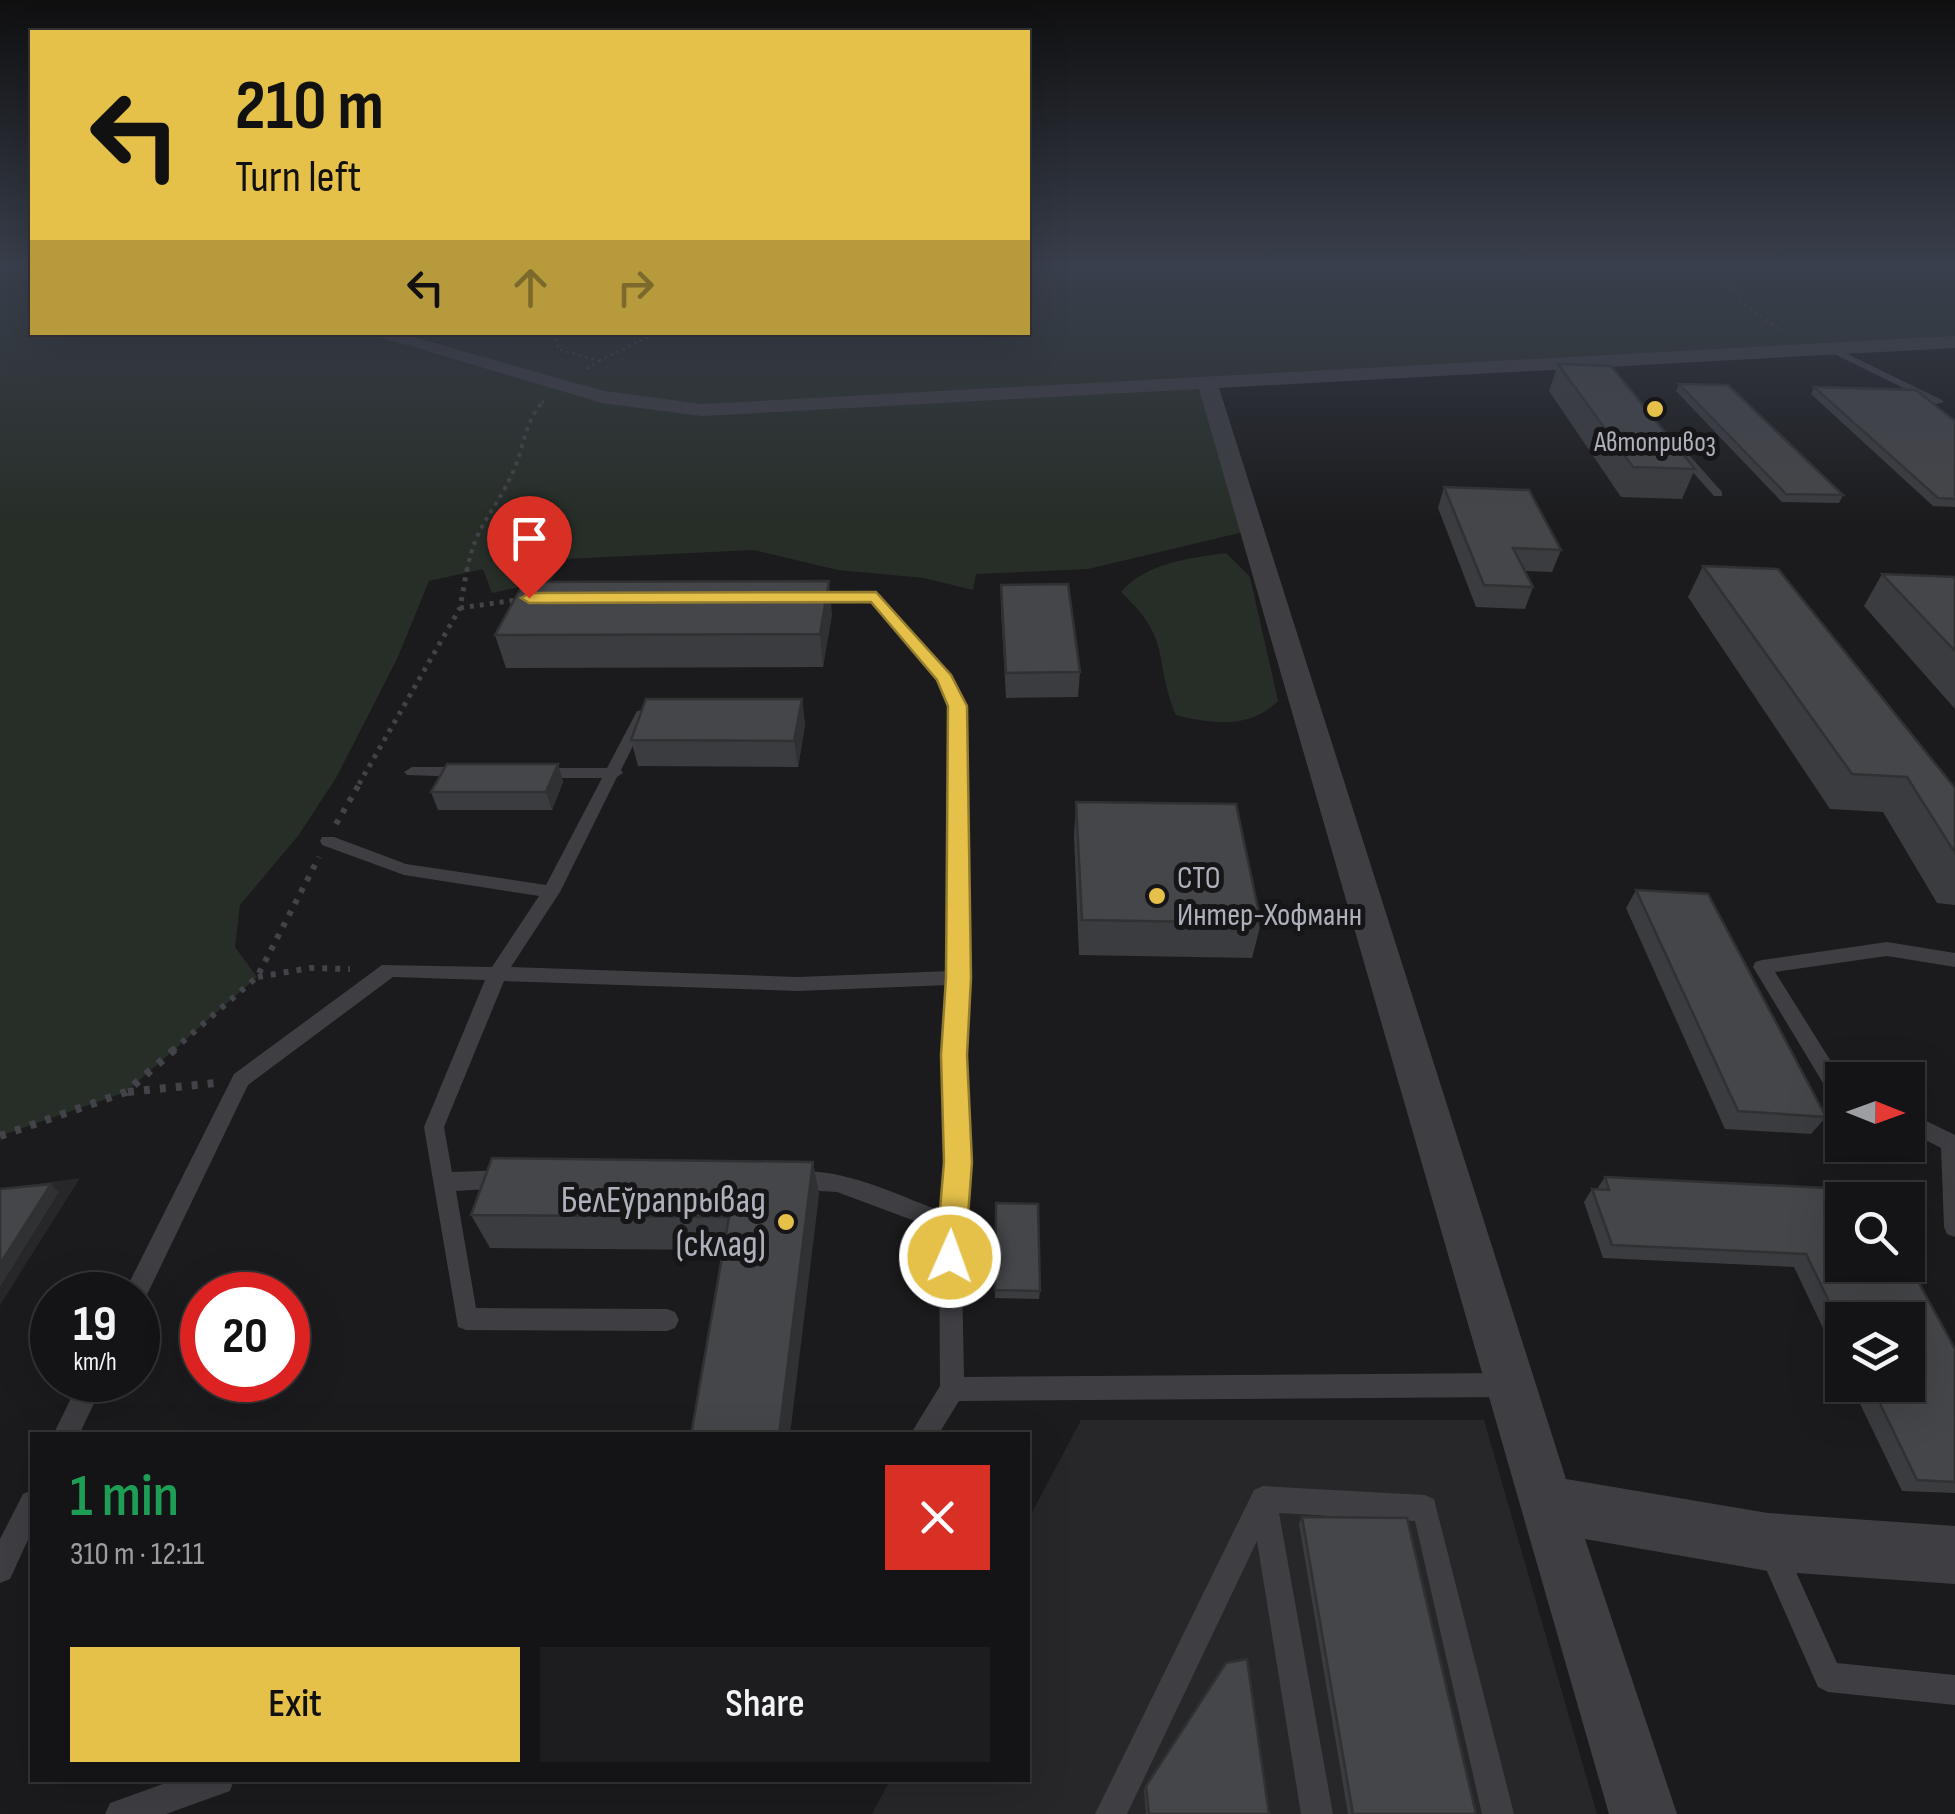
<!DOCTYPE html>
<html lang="en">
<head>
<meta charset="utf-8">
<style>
	body { margin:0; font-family:"Sofia Sans Condensed",sans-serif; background:#1d1d1f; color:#f1f3f6; height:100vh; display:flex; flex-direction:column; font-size:38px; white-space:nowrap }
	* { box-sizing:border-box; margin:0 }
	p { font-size:32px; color:#9d9ea1 }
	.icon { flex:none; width:55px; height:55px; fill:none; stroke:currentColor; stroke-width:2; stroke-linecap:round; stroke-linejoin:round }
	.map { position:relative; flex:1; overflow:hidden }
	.side { position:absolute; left:30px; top:1432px; width:1000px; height:350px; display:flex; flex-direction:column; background:#141416; border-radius:0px; box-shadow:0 10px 40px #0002,0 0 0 2px #333335 }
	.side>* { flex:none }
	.hud { position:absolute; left:30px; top:30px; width:1000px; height:305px; border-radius:0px; box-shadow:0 10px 40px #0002,0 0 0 2px #333335; background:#e5c14a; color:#111; overflow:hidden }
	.needle { width:65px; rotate:91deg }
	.fabs { position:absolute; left:1825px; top:1062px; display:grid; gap:20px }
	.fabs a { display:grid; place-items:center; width:100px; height:100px; border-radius:0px; background:#141416; box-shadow:0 10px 40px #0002,0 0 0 2px #333335; font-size:50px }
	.speed { position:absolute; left:30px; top:1272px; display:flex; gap:20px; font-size:50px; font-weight:700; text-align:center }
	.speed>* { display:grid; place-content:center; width:130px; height:130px; border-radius:50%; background:#141416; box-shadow:0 10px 40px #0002,0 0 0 2px #333335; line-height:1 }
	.speed small { font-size:25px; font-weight:400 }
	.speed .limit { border:15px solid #d22; background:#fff; color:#111 }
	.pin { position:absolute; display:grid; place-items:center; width:85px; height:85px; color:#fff; margin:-102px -42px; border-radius:50% 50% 50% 0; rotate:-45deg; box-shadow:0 0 10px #0007 }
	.pin .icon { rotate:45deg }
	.me { position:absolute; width:110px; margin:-55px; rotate:2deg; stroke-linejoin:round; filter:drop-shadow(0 0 8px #0008) }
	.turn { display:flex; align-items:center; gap:35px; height:210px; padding:0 40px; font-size:45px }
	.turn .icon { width:130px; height:130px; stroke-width:2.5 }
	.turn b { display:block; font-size:70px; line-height:85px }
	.lanes { display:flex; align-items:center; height:95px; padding:0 40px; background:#0003; justify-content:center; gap:50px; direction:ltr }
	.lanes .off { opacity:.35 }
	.round { display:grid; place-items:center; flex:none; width:105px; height:105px; border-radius:0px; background:#1d1d1f }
	.headline { display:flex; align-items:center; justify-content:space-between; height:170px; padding:0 40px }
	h1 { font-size:60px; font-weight:600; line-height:75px; color:#1e9e55 }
	.cta { display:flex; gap:20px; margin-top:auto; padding:20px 40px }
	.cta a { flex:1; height:115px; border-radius:0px; background:#e5c14a; color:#111; font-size:40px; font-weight:600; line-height:115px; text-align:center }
	.cta a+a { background:#1d1d1f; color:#f1f3f6 }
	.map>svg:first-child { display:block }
</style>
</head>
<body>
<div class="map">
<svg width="1955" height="1814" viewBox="0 0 1955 1814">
	<rect width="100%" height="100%" fill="#1b1b1d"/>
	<path fill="#272729" d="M80,1178L0,1305V1189Z
		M1081,1420H1484L1597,1814H872L890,1780H1028V1520Z"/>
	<path fill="#272e28" d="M0,268H32V332H1028V268H1955V342L1208,383L1252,530L1088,569L976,574L973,590L924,578L838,570L754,550L565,559L551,580L492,593L483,569L429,581L397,659L336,778L298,836L240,905L235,947L257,977L126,1092L0,1136Z
		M1226,553L1250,577L1278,701C1250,729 1212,724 1176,715C1152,657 1174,642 1121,592C1146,563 1189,558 1226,553Z"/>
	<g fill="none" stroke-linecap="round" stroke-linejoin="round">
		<path stroke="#424348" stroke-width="2.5" stroke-dasharray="2.5 4" stroke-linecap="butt" d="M1717,268L1743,304L1778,329
			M556,332L558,349L599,361L587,369
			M599,361L658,332
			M542,403L545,400"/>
		<path stroke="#424348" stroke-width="4" stroke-dasharray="4 5" stroke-linecap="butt" d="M467,571C475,525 495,512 513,472C524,448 525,419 544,401"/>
		<path stroke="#424348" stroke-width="5" stroke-dasharray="4 6" stroke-linecap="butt" d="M460,608L523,599
			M359,784L460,608L467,569"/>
		<path stroke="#424348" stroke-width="6" stroke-dasharray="5 8" stroke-linecap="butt" d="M336,824L361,781
			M258,977L310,968L350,969
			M172,1051L257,977L319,857"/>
		<path stroke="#424348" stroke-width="8" stroke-dasharray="6 10" stroke-linecap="butt" d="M128,1092L215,1083
			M0,1136L126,1092L175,1049"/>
		<path fill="#3e3e43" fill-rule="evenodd" d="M1831,346L1942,400L1944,402L1936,404L1828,351Z
			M1664,436H1672L1722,492V496H1714L1664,440Z
			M810,593L880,594L950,676L965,706L968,978L964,1055L969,1162L961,1224L964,1377L1509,1373L1518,1376L1521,1385L1518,1394L1509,1397L959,1401L938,1435H910L940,1386L939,1230L837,1192L785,1189L782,1182L785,1175C829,1160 899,1196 941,1211L947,1162L944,1055L949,985L798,991L504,981L444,1127L452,1172L507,1170L515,1172L518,1179L515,1186L507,1188L456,1191L476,1308L667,1309L675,1312L679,1320L675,1328L667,1331L466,1330L458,1327L424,1127L485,980L393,977L248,1085L143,1303L138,1305V1295H123L234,1074L382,965L492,967L539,896L404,875L322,845L320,841L322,837H334L406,864L546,885L602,778H541L533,773L541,768H607L637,711L642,710L649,714L621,770L623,773L617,777L560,892L511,967L798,977L950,971L951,706L939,680L871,601L805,600L804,597Z
			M412,767H465L473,772L465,777L407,775L404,772Z
			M1887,942L1955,953V967L1887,956L1775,972L1837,1071L1849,1078L1842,1080V1092L1823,1083L1753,967L1755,962L1762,960Z
			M1908,1112L1955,1135V1237L1947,1234L1944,1227L1941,1148L1908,1131Z
			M80,1380H105L79,1435H53Z
			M1263,1486L1425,1495L1434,1499L1514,1814H1482L1415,1521L1279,1513L1333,1814H1301L1257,1541L1127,1814H1095L1254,1490Z
			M32,1490V1531L10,1579L0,1583V1539L23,1494Z
			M1772,1537L1782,1541L1837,1663L1955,1675V1705L1828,1692L1818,1687L1758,1551L1762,1541Z
			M174,1780H234L230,1791L166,1814H105L110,1803Z"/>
		<path fill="#3e3e43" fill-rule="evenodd" d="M363,332H395L604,391L702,404L1955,336V348L1219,388L1566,1479L1768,1513L1955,1526V1584L1768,1571L1585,1539L1677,1814H1609L1199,389L702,416L602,403Z"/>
	</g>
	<path fill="#3b3c3f" d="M1558,364L1695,469L1682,499L1621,497L1549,391Z
		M1679,384L1843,495L1839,503L1782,502L1676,391Z
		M1814,387L1955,421V507L1933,506L1811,394Z
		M1444,487L1561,550L1552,572L1525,571L1533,587L1525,609L1476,607L1438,508Z
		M1703,566L1955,788V905L1937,903L1883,812L1830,809L1688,597Z
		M1882,574L1955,577V709L1864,606Z
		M1001,585L1080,672L1078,697L1006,698L1001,609Z
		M832,614L823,667L506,668L495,635Z
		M802,699L805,725L798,767L638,766L631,740Z
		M558,764L563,782L552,810H438L431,792Z
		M1076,802L1261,923L1252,958L1079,955L1074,836Z
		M1636,890L1826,1117L1811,1134L1725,1129L1626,908Z
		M813,1162L819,1195L723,1250L490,1248L471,1215Z
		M1605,1177L1867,1190L1955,1349V1493L1902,1491L1851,1385H1908L1842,1320V1368L1794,1267L1603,1258L1584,1202L1592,1189H1597Z
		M996,1203L1040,1291L1039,1299L995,1298Z
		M1302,1517L1476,1814H1348L1299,1524Z
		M1146,1786L1269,1814H1146L1144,1790Z"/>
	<path fill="#303133" d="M829,581L832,614L823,667L820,634Z
		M802,699L805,725L798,767L794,741Z
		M558,764L563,782L552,810L546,792Z
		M813,1162L819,1195L790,1435H779Z
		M51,1184L59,1192L0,1287V1264Z"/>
	<path fill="#454649" stroke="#303133" stroke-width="2.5" d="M1558,364L1611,366L1695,469L1633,467Z
		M1679,384L1728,385L1843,495L1786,494Z
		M1814,387L1916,390L1955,421V499L1938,498Z
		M1444,487L1529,490L1561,550L1513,548L1533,587L1484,585Z
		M1703,566L1778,569L1955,788V853L1907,777L1852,774Z
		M1882,574L1955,577V651Z
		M829,581L820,634L495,635L524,582Z
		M1068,584L1080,672L1006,673L1001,585Z
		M646,699H802L794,741L631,740Z
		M447,764H558L546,792H431Z
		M1076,802L1236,804L1261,923L1082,920Z
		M1636,890L1708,894L1826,1117L1738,1111Z
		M492,1158L813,1162L779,1435H691L729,1217L471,1215Z
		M1605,1177L1867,1190L1872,1200H1842V1265H1908V1263L1955,1349V1482L1917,1480L1871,1385H1908V1320H1842V1328L1806,1254L1612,1245L1592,1189L1609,1190Z
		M51,1184L0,1264V1189Z
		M996,1203L1038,1204L1040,1291L995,1290Z
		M1302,1517L1407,1518L1476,1814H1353Z
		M1247,1659L1269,1814H1149L1146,1786L1226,1663Z"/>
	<linearGradient id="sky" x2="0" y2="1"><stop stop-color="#0f0f10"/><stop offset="0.51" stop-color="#393f4c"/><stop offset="1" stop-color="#393f4c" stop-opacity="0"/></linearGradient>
	<rect width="1955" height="522" fill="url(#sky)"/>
	<path fill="#e5c14a" stroke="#957d30" stroke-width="2.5" d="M876,592L951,675L967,706L971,978L967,1055L972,1162L965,1257L961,1266L950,1270L940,1266L936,1257L944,1162L941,1055L946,978L948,706L937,680L871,602L529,603L521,598L529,593Z"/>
	<g fill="#e5c14a" stroke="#161518" stroke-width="4">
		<circle cx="1655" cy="409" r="10"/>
		<circle cx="1157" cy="896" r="10"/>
		<circle cx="786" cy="1222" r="10"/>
	</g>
	<g text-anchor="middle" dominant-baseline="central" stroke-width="10" stroke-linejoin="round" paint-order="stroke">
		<g font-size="28" fill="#aeb1bb" stroke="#161518">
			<text x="1655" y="442">Автопривоз</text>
		</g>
		<g font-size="32" fill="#aeb1bb" stroke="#161518" text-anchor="start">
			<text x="1177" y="878">СТО<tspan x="1177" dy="37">Интер-Хофманн</tspan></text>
		</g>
		<g font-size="38" fill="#aeb1bb" stroke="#161518" text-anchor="end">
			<text x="766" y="1200">БелЕўрапрывад<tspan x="766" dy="44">(склад)</tspan></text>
		</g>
	</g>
</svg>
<div class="fabs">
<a><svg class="needle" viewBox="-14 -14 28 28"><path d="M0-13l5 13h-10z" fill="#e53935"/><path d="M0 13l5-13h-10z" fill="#9d9ea1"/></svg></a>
<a><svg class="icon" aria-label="search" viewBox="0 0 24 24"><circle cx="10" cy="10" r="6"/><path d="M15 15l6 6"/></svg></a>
<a><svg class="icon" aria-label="layers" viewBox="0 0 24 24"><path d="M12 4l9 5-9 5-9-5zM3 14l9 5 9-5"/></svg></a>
</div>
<div class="speed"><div>19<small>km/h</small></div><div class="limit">20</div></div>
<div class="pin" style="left:529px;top:598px;background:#d93025"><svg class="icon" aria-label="arrive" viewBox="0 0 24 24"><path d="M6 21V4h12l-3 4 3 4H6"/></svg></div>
<svg class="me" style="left:950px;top:1257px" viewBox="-20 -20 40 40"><circle r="17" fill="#e5c14a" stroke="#fff" stroke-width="3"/><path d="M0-11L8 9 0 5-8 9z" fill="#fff"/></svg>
<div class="hud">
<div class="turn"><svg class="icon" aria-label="left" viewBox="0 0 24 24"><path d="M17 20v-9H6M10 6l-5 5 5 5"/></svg><div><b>210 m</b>Turn left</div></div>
<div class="lanes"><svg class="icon" aria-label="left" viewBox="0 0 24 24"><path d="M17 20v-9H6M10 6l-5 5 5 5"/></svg><svg class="icon off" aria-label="ahead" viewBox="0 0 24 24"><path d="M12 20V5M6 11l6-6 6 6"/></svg><svg class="icon off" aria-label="right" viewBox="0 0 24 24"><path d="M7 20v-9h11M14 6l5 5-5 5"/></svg></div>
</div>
<section class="side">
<div class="headline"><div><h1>1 min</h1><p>310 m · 12:11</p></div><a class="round" style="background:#d93025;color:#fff"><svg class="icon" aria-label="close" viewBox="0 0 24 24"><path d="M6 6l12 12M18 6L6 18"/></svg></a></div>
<div class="cta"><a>Exit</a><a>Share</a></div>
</section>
</div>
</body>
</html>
